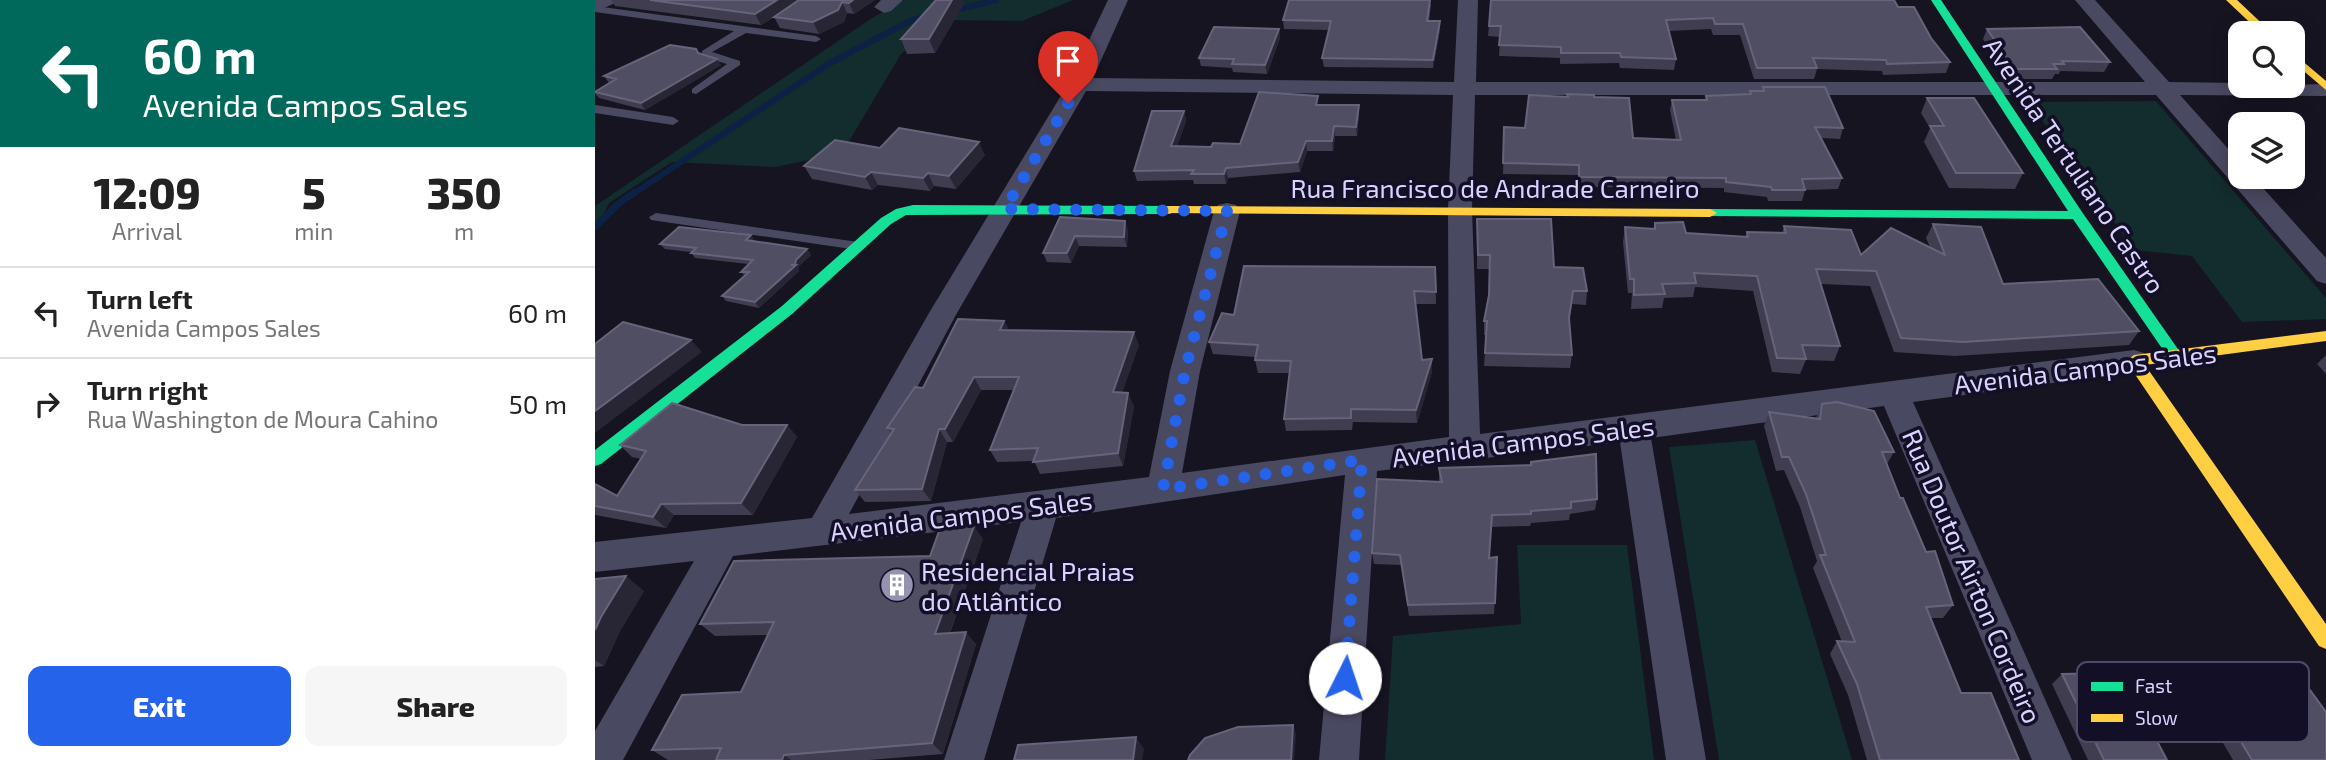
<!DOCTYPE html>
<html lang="en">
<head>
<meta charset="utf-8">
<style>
	body { margin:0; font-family:"Exo 2",sans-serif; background:#f6f6f6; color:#222; height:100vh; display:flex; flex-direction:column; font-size:26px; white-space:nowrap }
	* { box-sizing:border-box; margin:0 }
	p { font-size:23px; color:#767676 }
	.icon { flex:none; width:38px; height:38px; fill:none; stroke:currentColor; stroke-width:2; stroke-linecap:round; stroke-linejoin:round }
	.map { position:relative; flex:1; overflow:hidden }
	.drawer { display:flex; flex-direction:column; background:#fff; width:595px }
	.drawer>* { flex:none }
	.hud { background:#00695c; color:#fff; overflow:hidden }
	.controls { position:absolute; left:1633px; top:21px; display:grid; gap:14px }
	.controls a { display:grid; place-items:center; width:77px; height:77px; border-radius:14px; background:#fff; box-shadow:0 4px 18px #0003; font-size:35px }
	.pin { position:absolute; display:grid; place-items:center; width:60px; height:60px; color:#fff; margin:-72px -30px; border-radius:50% 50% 50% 0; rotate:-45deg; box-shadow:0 0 7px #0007 }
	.pin .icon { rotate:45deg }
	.me { position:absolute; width:77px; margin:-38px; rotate:4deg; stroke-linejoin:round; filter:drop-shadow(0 0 5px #0008) }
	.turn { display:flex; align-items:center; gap:24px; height:147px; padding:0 28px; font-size:32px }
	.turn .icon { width:91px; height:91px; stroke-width:2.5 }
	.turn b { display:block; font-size:49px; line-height:60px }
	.eta { display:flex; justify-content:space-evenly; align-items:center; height:119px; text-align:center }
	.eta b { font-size:42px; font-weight:800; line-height:49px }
	.action { display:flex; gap:14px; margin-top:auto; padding:14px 28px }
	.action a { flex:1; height:80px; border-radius:14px; background:#2563eb; color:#fff; font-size:28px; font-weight:800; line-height:80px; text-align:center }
	.action a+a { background:#f6f6f6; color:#222 }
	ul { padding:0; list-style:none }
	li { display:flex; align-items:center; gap:21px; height:91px; padding:0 28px; border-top:2px solid #e0e0e0 }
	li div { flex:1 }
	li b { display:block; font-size:26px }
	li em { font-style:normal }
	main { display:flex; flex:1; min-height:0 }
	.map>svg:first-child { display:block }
</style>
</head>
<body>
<main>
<section class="drawer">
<div class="hud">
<div class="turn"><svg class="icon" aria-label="left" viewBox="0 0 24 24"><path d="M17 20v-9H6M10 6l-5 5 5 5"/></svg><div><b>60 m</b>Avenida Campos Sales</div></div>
</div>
<div class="eta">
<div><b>12:09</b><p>Arrival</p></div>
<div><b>5</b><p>min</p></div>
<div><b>350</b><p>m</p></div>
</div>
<ul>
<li><svg class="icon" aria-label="left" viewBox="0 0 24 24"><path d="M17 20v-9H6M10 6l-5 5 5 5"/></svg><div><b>Turn left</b><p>Avenida Campos Sales</p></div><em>60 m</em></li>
<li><svg class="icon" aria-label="right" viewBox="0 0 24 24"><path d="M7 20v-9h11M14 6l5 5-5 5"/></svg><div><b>Turn right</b><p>Rua Washington de Moura Cahino</p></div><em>50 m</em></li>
</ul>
<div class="action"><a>Exit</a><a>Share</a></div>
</section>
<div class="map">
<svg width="1731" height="760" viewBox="0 0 1731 760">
	<rect width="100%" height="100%" fill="#161421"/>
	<path fill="#132c2d" d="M309,0H478L427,21L350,20L306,54L247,153L180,167L77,162L14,203L0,231V206L277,18Z
		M1561,101L1731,298V319L1647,322L1597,256L1539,250L1434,102Z
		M1160,440L1257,760H1124L1074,447Z
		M922,545H1032L1059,760H790L798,636L926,624Z"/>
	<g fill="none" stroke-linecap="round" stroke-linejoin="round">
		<path stroke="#0d2144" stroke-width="6" d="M356,11L401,0
			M38,194L235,63L317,20L333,16"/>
		<path stroke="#0d2144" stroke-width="7" d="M0,227L23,204L40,192"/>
		<path fill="#4a4962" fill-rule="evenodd" d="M0,6L221,36L226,39L221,42L151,33L117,52L145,61V65L101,94L97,93V89L132,64L108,57L107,51L139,31L0,12Z
			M0,105L78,117L84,121L78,125L0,113Z
			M61,213L263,242L270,246L263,250L56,220L54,217Z"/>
		<path fill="#4a4962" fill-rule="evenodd" d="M0,0H21L18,4L0,12Z
			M286,0H308L296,11L289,13L279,7Z
			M513,0H533L498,78L859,82L863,0H883L881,82H1550L1480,0H1500L1574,82L1645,83V86L1731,84V96L1585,95L1645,162V177H1658L1731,258V284L1722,281L1561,95H880L877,210L885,434L1539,350L1549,353L1554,361L1549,369L1539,372L1318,402L1477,760H1437L1289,406L1056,438L1111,760H1071L1025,442L782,471L764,760H724L750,475L461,518L389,760H349L426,522L138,556L28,760H0V731L99,561L0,572V542L217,518L334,313L473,84ZM491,91L858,95L853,210L854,437L587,473L605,371L645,211L641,205L632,203L623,205L619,211L575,371L554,477L254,514L362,313Z"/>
		<path fill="#16e098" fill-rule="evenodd" d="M1336,0H1346L1487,212L1585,352L1588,356L1585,360H1575L1478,219L1110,216V210L1115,209L1473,211Z
			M318,205L575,206L582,210L575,214L311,215L296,224L197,314L6,464L0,466V450L187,306L286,218L301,209Z"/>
		<path fill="#ffcf43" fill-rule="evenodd" d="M1631,0H1642L1677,33H1666Z
			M1698,53L1731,81V90L1698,62Z
			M575,206L1115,209L1122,213L1115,217L570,213V207Z
			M1731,331V341L1550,365L1731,624V649L1724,646L1531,361L1539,355Z"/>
	</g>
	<path fill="#403d50" d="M16,0H280L259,14L252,13L249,22L224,34L185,28L179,17L166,25L20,6Z
		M369,3L340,53L312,54L306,39Z
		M836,4L834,21H845V30L838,68L729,67L727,58L734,30L689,29L688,20Z
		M1303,7L1336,38L1355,62L1351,73L1288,75L1287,71L1222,69L1219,79H1159L1145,35H1118L1116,29L1074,31L1081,59L1079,70L1025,68L1024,63L965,64V58L904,56L905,37L893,36L894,26Z
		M684,29L685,38L672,74L638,72L637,68L606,66L604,58Z
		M1392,29L1515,62L1509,72L1465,71L1464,74H1460L1457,79H1414L1388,39Z
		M104,53L126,65L50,110L4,98L0,93V92L14,83L9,76Z
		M1168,87L1248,128L1245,139L1226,138L1247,178L1243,189L1210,190L1207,201H1173L1172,197L1129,192V188L983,187V175L908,174L909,127L930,128L972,97H999L1038,138L1081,140L1075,110L1077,100H1110L1111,96L1154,95L1155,91H1167Z
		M1332,98L1428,173L1420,189L1354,188L1329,142L1335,128L1326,113Z
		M724,105L764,115L762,136H740L738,151H712L705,172L633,178L631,184H599L598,180L542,181L539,171L589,111L591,121L582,146L616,147L645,144Z
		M285,148L390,155L361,189L339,186L335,191L283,185L277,190L217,179L209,166Z
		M465,217L533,230L532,247L484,246L476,263L452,262L448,253Z
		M882,219L959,267L992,291L991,305L977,304L974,321L977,355L975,368L889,366L891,335H889V321L894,296V269H882Z
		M1060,223L1091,233L1150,237L1152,232L1187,233L1189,226L1266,255L1335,247L1331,238L1338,224L1408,284L1544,331L1534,345L1360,356L1299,352L1275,286L1226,284L1245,346L1239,361L1211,360L1205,374L1177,372L1158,291L1100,287L1098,297L1069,298L1067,308L1036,309L1037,293H1033L1028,242L1030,227L1058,229Z
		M156,235L160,241H159L212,249L216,255L204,266V271L164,308L131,301L127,296L150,276L146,272L153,264L100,258L96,252L70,249L65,244Z
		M840,267L841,304H820L827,360L837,372L822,423L758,422L757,430L691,431L689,419L694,373H663L660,360L661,357L618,354L614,342L639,315Z
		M409,321L414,330L544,345L527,392L539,406L528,466L445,474L439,461L402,462L395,450L419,390H386L358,442H352L336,501L270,502L260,490L296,434L292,428L328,388Z
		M1731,355V374L1722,364Z
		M1227,404L1299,452L1292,464L1305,498L1358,605L1348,618H1335L1366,693L1424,760H1272L1253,695L1235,654L1242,641L1247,642L1218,568L1222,561L1205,507L1189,470L1181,471L1169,426L1174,412L1221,418Z
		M147,425H192L202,437L158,515H79L71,528L0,515V484L22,496L46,459L37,457L25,445Z
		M844,468L1002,499L1000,510L975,514L974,520L936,523L935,526L896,527L894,558L902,557L899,614L814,616L806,565L779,564L777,553L844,482Z
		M388,539L355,633L381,644L348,754L274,760H73L57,750L146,692L173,635L120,636L105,624L335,556Z
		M0,579L49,591L25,631L9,666L0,667Z
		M1467,674L1578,677L1731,760H1638L1621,731L1559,736L1572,760H1493L1457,684Z"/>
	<path fill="#282635" d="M182,0H206L166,25L160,14Z
		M258,0H280L259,14L254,3Z
		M357,0H367L369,3L340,53L334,39Z
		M247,2L252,13L249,22L224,34L218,22Z
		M845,21V30L838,68V60Z
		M684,29L685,38L672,74L670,65Z
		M122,59L126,65L50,110L46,103Z
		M764,105V115L762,136L761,127Z
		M589,111L591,121L579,156L576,146Z
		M739,126L740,136L738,151L737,141Z
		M711,141L712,151L705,172L703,162Z
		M384,142L390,155L361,189L354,176Z
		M631,168L633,178L631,184L629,174Z
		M276,172L283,185L277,190L270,177Z
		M333,173L339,186L335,191L328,178Z
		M530,221L533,230L532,247L529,237Z
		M156,235L160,241L155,246L151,240Z
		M480,236L484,246L476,263L472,253Z
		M212,249L216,255L204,266V271L164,308L160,302Z
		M409,321L416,334L405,330Z
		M539,332L544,345L523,405L518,392Z
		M96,340L107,352L0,433V411Z
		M837,359V372L822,423L821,410Z
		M379,377L386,390L358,442L350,429Z
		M533,393L539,406L528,466L523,453Z
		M192,425L202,437L158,515L146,503Z
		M344,429L352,442L336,501L327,489Z
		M66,504L79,515L71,528L58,517Z
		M379,526L388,539L350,646L340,634Z
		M31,576L49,591L25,631L9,666L0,660V630L6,617Z
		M371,632L381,644L348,754L337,743Z
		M698,725L701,734L699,760H696Z
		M541,737L549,749L547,760H538Z
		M189,755L196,760H187Z"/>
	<path fill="#504e63" stroke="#66637b" stroke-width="2" d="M55,0H182L160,14Z
		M204,0H258L254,3L247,2L243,10L218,22L179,17Z
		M341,0H357L334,39H306Z
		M694,0H835L832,21H845L838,60L727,58L736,21L688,20Z
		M896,0H1299L1303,7H1319L1336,38L1355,62L1292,64L1291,60L1218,58L1222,68H1162L1148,24H1120L1118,18L1071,20L1081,59L1026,57L1025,53H966V47L904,45L906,26H894Z
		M619,27L684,29L670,65L637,64L639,59L604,58Z
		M1485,27L1515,62L1467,61L1469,64H1458L1462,69H1419L1392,29Z
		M75,45L101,49L103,53L122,59L46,103L0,92L21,79L9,76Z
		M1168,87H1230L1248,128L1220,127L1247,178L1207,179L1210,190H1177L1176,187L1131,182V178L984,177V165L908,163L909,127L930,128L934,95L973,97L972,94L999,95V97L1034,98L1038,138L1086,140L1077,100H1112L1111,96L1156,94L1155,91H1169Z
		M664,92L723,96L721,105H764L761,127L739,126L737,141H711L703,162L631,168L629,174H596L599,170L539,171L557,111H589L576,146L616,147L618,143L645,144Z
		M1332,98H1379L1428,173H1361L1335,126H1349Z
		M304,128L384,142L354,176L333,173L328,178L276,172L270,177L209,166L240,140L285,148Z
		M465,217L530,221L529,237L480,236L472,253H448Z
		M882,219H956L959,267L988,268L992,291H978L974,318L977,355L890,353L892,321H889L894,295L895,255H883Z
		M1088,222L1091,233L1153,237L1152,232L1191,233L1189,226L1256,230L1266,255L1296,228L1350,255L1338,224L1386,227L1408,284L1503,279L1544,331L1368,342L1306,338L1281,271L1221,269L1245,346L1207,345L1211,359L1182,358L1162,276L1099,273L1101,283L1067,284L1070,294L1039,295V279H1035L1030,227L1060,229V223Z
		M84,227L156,235L151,240L212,249L201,260L200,265H196H201L160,302L127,296L154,272H146L158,260L96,253L101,248L65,244Z
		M649,266L840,267L841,292L819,291L827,360L837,359L821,410L756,409V418L689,419L696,361L660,360L663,345L614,342L627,313L639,315Z
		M363,319L409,321L405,330L539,332L518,392L533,393L523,453L438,462L443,448L395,450L424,377H379L350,429H344L327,489L260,490L299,429L292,428L320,387L328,388Z
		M28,322L96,340L0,411V344Z
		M1242,402L1279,411L1299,452H1287L1305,498H1308L1331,552L1340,551L1358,605L1331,607L1366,693H1396L1424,760H1285L1262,684L1242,641L1260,642L1225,555H1231L1211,494L1194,457H1187L1174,412L1225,419L1227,404Z
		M77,403L147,425H192L146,503L66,504L58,517L0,506V484L22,496L51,451L25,445Z
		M1001,454L1002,499L976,502V508L936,511V514L897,515L894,558L902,557L900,603L813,605L805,555L777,553L782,479L847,482L844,468L936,465V462Z
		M346,526H379L340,634L371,632L337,743L189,755L187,760H121L126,748L57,750L87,695L146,692L179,622L105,624L139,561L335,556Z
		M31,576L6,617L0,630V579Z
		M1696,664L1731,712V760H1657L1634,722L1555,728L1572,760H1509L1467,674L1575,672L1578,677Z
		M698,725L696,760H593L595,755L610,738L643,727Z
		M541,737L538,760H419L423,745Z"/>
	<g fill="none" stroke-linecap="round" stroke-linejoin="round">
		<path stroke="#2563eb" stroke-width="12" stroke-dasharray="0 21.6" d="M473,103L410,209L632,211L590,371L568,489L767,460L750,678"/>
	</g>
	<defs>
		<g id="building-disc" transform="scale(1.75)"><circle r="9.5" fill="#9591b1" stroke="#130f26"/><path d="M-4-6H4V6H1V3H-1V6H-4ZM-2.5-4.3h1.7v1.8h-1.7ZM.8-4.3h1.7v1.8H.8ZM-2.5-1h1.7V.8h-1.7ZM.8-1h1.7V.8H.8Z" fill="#fff"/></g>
	</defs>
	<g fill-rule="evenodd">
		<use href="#building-disc" x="302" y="585"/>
	</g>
	<g text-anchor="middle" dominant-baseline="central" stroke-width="7" stroke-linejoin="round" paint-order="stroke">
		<g font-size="26" fill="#d9d4ff" stroke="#130f26">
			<text transform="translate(1480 165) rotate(56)">Avenida Tertuliano Castro</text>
			<text x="900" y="187">Rua Francisco de Andrade Carneiro</text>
			<text transform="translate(1490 368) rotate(-7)">Avenida Campos Sales</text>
			<text transform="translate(928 441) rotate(-7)">Avenida Campos Sales</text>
			<text transform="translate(366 515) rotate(-7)">Avenida Campos Sales</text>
			<text transform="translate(1378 576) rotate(67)">Rua Doutor Airton Cordeiro</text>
		</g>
		<g font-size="26" fill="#d9d4ff" stroke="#130f26" text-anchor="start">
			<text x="326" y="570">Residencial Praias<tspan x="326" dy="30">do Atlântico</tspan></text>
		</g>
	</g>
	<rect x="1482" y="662" width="232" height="80" rx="10" fill="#130f26" stroke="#4e4a67" stroke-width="2"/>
	<rect x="1496" y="682" width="32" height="9" fill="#16e098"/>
	<rect x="1496" y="714" width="32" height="8" fill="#ffcf43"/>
	<g font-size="19" fill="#d9d4ff">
		<text x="1540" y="693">Fast</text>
		<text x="1540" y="725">Slow</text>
	</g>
</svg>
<div class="controls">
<a><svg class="icon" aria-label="search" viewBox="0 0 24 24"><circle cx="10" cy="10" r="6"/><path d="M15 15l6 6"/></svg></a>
<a><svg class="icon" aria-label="layers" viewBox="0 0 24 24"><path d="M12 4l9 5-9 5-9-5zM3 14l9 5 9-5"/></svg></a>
</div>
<div class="pin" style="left:473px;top:103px;background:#d93025"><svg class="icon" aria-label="arrive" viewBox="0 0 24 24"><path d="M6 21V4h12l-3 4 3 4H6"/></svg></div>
<svg class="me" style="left:750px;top:678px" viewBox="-20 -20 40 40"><circle r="19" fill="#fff"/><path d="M0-13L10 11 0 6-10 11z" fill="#2563eb"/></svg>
</div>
</main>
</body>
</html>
